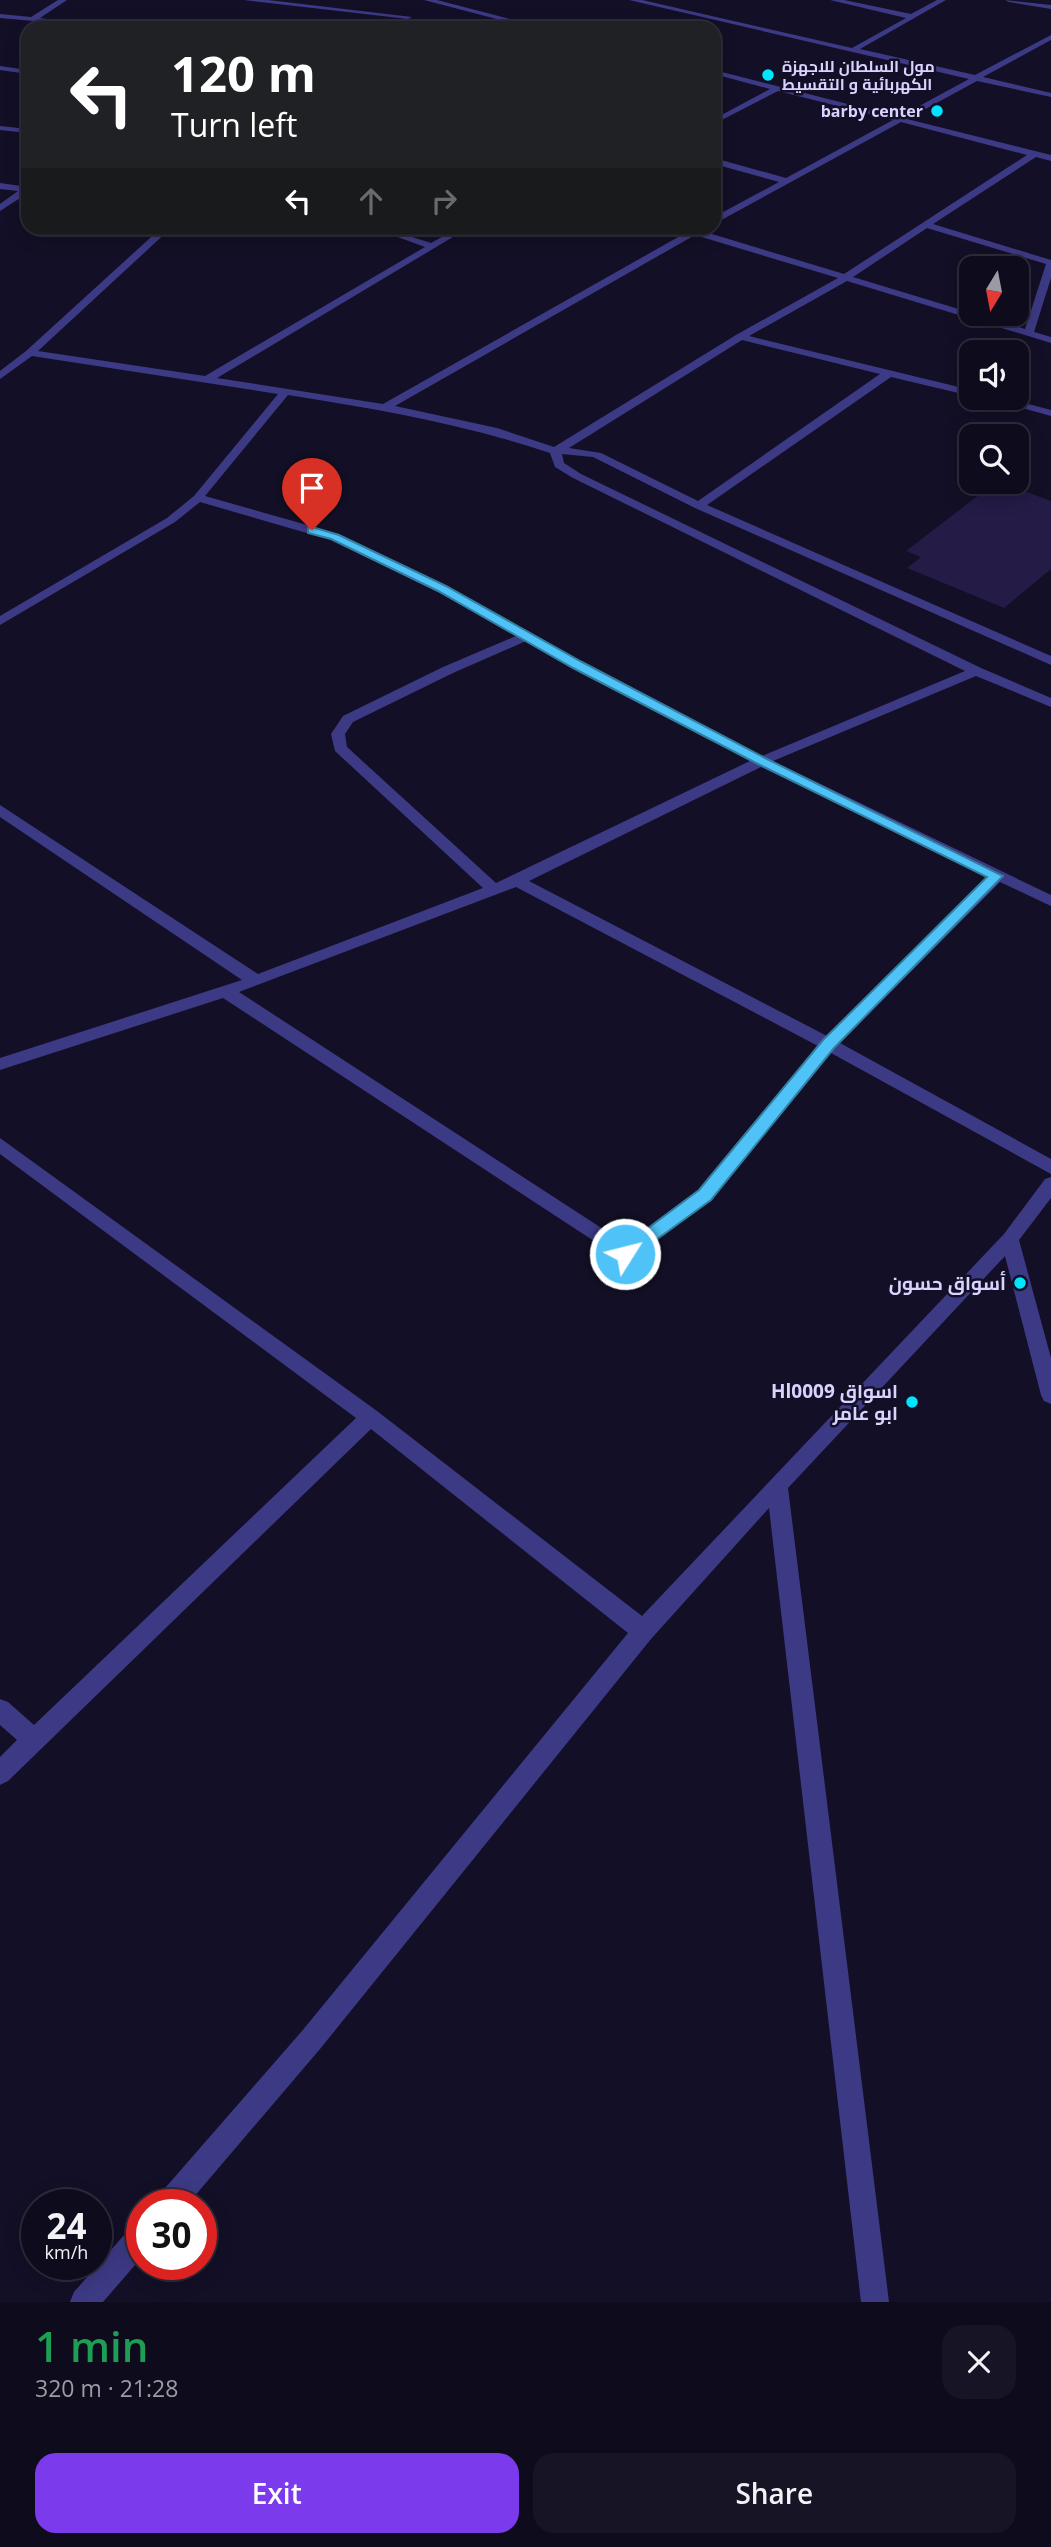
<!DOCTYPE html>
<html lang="en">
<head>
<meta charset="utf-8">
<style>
	body { margin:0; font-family:"Open Sans",Cairo,sans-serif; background:#171425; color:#f1f3f6; height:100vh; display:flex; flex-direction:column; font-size:26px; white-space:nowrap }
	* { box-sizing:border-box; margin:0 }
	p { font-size:23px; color:#9b9ba3 }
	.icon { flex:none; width:38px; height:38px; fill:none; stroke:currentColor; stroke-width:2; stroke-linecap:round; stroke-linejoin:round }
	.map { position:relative; height:2302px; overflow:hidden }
	.panel { display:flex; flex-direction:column; background:#0e0b1c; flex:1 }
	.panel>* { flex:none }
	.hud { position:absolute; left:21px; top:21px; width:700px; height:214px; border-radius:21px; box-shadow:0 4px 18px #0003,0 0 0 2px #2e2b3b; background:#202124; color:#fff; overflow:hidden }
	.needle { width:46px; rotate:190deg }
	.buttons { position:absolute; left:959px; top:256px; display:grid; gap:14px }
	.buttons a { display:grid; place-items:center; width:70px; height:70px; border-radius:14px; background:#0e0b1c; box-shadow:0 4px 18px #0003,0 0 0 2px #2e2b3b; font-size:35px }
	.speed { position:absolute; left:21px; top:2189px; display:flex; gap:14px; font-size:35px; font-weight:700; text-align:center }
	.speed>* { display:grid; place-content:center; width:91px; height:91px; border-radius:50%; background:#0e0b1c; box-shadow:0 4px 18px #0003,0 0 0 2px #2e2b3b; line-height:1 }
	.speed small { font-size:18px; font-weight:400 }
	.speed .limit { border:10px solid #d22; background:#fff; color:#111 }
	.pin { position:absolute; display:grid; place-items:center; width:60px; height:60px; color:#fff; margin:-72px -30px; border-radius:50% 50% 50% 0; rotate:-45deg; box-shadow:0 0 7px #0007 }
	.pin .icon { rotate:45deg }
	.me { position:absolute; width:77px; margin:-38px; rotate:54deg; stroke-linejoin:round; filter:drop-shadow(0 0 5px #0008) }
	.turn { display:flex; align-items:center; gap:24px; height:147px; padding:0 35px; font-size:32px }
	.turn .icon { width:91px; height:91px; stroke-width:2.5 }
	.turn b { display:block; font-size:49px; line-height:60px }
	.lanes { display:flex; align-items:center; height:66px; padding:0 35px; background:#0003; justify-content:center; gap:35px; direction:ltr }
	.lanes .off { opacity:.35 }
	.round { display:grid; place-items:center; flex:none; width:74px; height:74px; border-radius:21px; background:#171425 }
	.headline { display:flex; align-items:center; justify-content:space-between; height:119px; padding:0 35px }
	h1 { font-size:42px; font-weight:600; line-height:52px; color:#1e9e55 }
	.primary-button { display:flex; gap:14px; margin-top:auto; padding:14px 35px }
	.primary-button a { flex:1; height:80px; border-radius:21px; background:#7c3aed; color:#fff; font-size:28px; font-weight:600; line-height:80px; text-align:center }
	.primary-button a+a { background:#171425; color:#f1f3f6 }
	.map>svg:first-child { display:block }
</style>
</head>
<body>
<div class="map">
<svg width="1051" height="2302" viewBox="0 0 1051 2302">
	<rect width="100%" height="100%" fill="#130f26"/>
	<path fill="#241b47" d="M997,481L1051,501V569L1004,608L907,568L921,557L906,551Z"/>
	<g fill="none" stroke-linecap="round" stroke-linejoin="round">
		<path fill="#3d3a85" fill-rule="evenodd" d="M58,0H67L40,18L111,28L0,18V14L31,17Z
			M244,0H268L412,17L408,19Z
			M424,0H437L544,28H531Z
			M629,0H642L852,48L906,18L830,0H844L911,14L937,0H946L860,49L975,75L1051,35V40L983,77L1051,93V97L977,81L907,119L1051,155V161L1036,157L933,224L1051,260V278L1034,332L1051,337V343L847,281L749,336L971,390V396L891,377L707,505L1051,656V665L695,508L593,457L562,454L564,463L581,474L981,668L1051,698V707L976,676L773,761L1051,895V906L1000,882L840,1043L1051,1159V1174L831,1053L711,1200L626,1262L223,998L0,1070V1058L242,980L0,817V805L258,974L483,888L335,751L331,734L343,716L443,667L516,636L438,592L331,540L200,502L175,522L0,625V616L167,518L194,496L278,394L32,356L0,379V371L26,351L161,228H171L38,351L205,376L425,247L373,228H384L431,243L458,228H468L217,378L383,404L687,232L678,228H703L702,231L844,274L1027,155L901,122L714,224V217L779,182L714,164V158L786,178L893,120L778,91L714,124V119L770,89L714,74V70L899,117L969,79ZM927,228L1046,264L1025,329L853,277ZM695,235L838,278L736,335L554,447L497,428L395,406ZM742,340L880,374L698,501L601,453L569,448ZM288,395C377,409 464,424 550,453L555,467L573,478L965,671L762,756L582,662L446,586L339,534L205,496ZM526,641L750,761L496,883L347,747L345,734L353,722L453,673ZM761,767L988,877L827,1036L529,881ZM516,887L818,1046L699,1190L626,1244L239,992Z
			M1005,0L1051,5V9L1009,2Z
			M0,66L28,70V74L0,70Z
			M0,126L28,129V133L0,130Z
			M0,183L28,187V193L0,211V204L18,191L0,189Z
			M983,397H1002L1051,410V416Z
			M0,1138L377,1411L642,1616L1004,1234L1045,1179L1051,1177V1198L1019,1240L1051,1358V1404L1044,1401L1041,1395L1005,1256L788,1488L889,2302H861L769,1508L651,1639L320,2049L187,2205H155L159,2195L302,2031L628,1633L371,1429L8,1781L0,1785V1757L17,1740L0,1725V1699L8,1702L34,1725L356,1418L0,1154Z
			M142,2222V2257L103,2302H70L74,2292L132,2226Z"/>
	</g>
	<path fill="#4fc3f7" stroke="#337fa1" stroke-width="2" d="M312,527L339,535L446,586L582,662L765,758L1003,876L834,1048L711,1200L631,1258H620L617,1254L620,1249L699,1190L823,1040L987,877L756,763L573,668L438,591L331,539L308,533V528Z"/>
	<g fill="#00e5ff" stroke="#130f26" stroke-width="2.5">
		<circle cx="768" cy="75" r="7"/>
		<circle cx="937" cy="111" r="7"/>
		<circle cx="1020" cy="1283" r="7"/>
		<circle cx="912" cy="1402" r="7"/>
	</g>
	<g text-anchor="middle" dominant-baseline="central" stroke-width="5" stroke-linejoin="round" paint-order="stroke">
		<g font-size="16" font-weight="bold" fill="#d9d4ff" stroke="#130f26" text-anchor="start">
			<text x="782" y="66">مول السلطان للاجهزة<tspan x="782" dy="18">الكهربائية و التقسيط</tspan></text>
			<text x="923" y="111" text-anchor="end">barby center</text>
		</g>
		<g font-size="19" font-weight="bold" fill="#d9d4ff" stroke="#130f26" text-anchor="end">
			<text x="1006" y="1283">أسواق حسون</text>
			<text x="898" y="1391">Hl0009 اسواق<tspan x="898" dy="22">ابو عامر</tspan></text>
		</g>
	</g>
</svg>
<div class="buttons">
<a><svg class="needle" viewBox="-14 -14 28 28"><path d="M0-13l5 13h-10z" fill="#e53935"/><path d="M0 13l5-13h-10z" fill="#9b9ba3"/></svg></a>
<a><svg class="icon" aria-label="sound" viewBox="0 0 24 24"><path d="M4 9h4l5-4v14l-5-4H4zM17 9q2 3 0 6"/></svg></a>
<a><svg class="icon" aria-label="search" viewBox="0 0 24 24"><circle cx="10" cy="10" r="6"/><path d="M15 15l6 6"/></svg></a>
</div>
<div class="speed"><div>24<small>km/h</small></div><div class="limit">30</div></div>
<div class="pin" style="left:312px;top:530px;background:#d93025"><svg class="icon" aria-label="arrive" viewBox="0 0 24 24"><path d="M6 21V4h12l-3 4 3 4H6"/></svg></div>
<svg class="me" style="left:625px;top:1254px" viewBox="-20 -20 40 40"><circle r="17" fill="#4fc3f7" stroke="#fff" stroke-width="3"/><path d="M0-11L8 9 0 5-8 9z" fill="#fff"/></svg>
<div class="hud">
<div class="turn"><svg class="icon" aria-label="left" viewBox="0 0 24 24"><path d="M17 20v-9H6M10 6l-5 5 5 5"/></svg><div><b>120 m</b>Turn left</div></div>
<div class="lanes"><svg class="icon" aria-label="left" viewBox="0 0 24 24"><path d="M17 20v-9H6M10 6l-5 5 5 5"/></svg><svg class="icon off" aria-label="ahead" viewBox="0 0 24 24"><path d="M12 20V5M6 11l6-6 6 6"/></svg><svg class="icon off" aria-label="right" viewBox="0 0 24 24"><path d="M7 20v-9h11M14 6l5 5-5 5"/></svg></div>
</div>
</div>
<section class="panel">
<div class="headline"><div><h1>1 min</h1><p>320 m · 21:28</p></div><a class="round"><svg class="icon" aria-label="close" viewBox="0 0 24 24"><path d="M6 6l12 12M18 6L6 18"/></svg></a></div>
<div class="primary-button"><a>Exit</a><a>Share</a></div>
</section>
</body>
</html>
